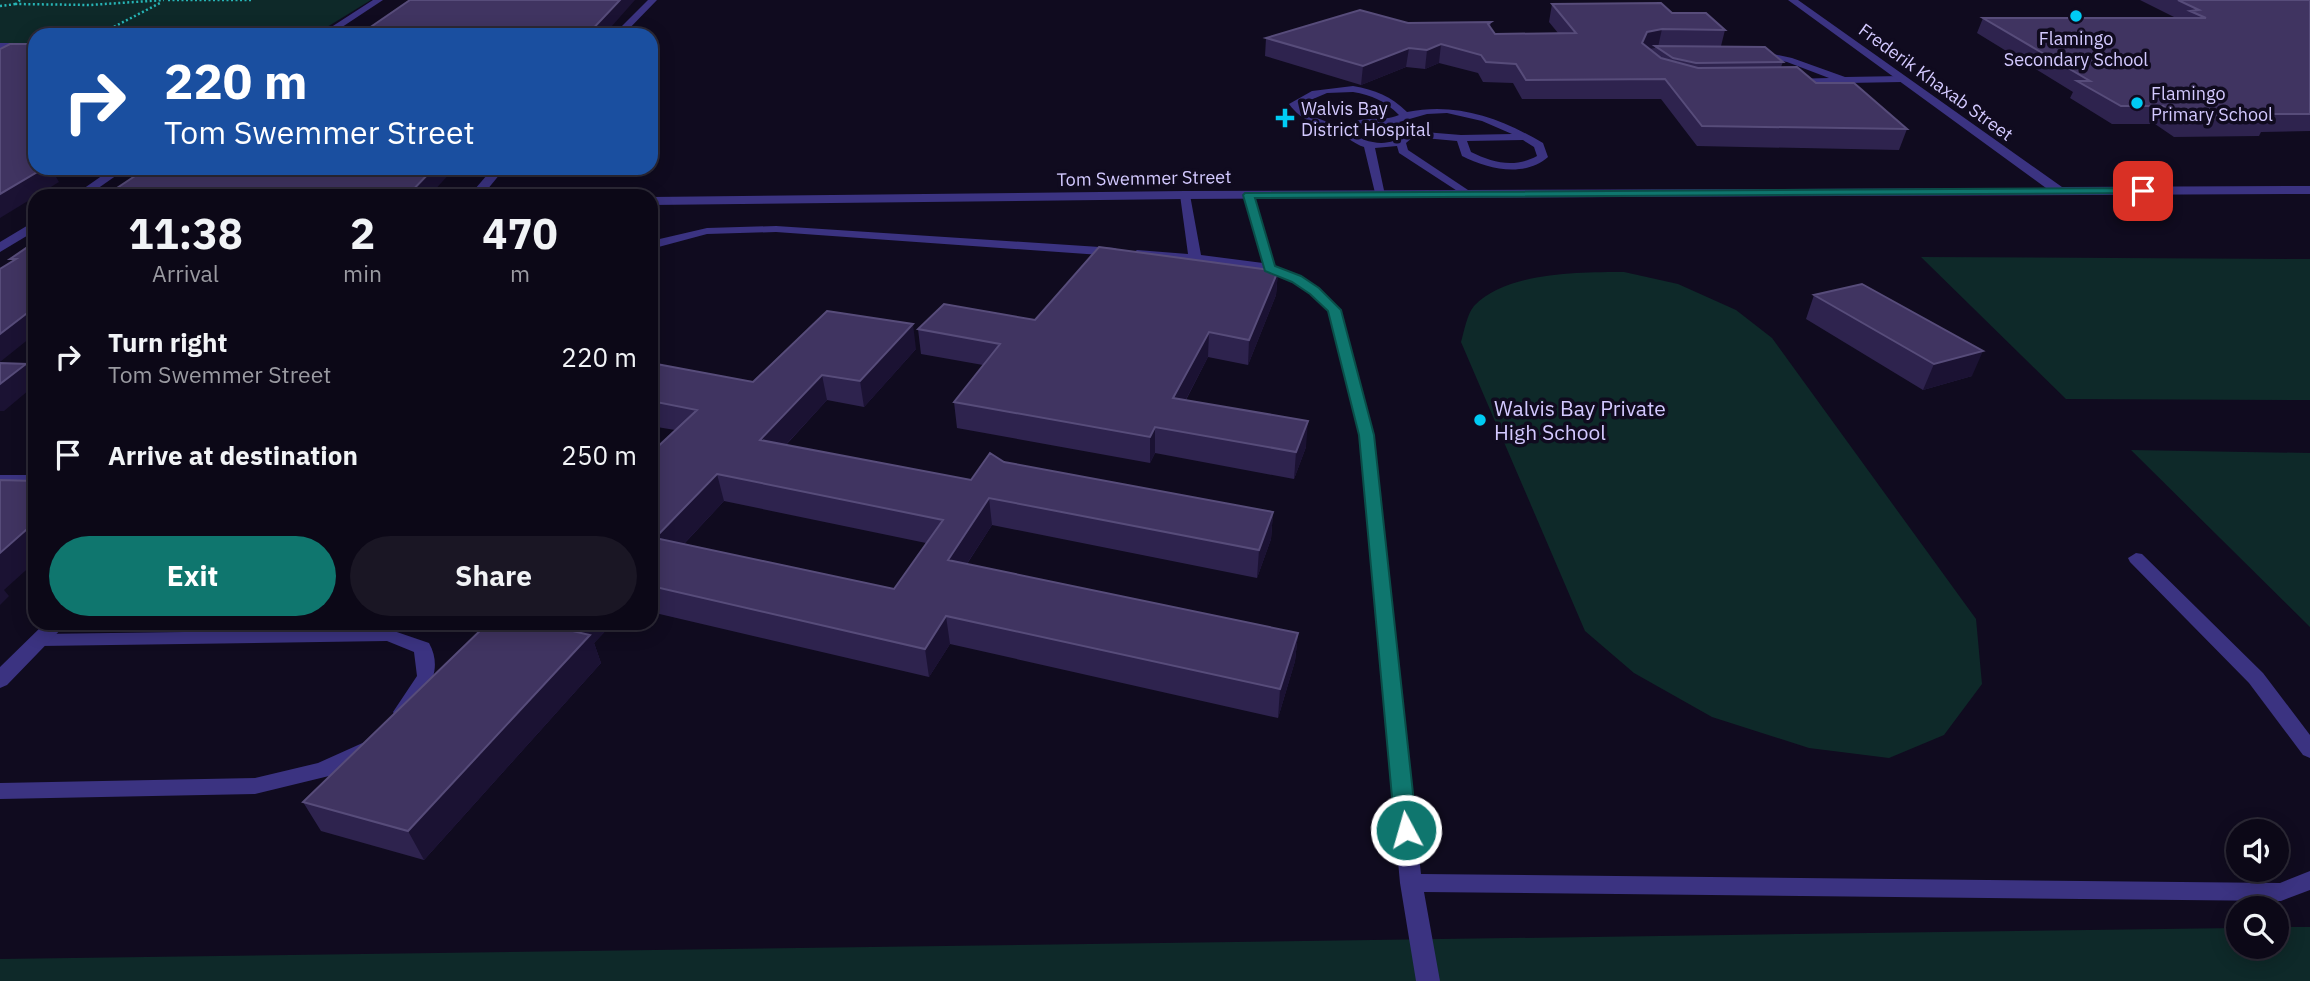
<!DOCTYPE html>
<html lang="en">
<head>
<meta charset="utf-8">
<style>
	body { margin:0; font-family:"IBM Plex Sans",sans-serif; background:#1a1624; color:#f1f3f6; height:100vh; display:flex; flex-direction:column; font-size:26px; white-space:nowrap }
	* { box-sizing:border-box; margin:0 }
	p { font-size:23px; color:#9a9aa1 }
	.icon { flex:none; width:38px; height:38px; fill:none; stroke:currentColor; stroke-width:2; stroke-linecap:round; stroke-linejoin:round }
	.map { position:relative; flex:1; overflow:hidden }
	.details { position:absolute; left:28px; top:189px; width:630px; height:441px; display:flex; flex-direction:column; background:#0c0817; border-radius:21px; box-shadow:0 4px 18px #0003,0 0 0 2px #2c2936 }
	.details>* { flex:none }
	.guide { position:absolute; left:28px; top:28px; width:630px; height:147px; border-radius:21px; box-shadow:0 4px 18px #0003,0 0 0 2px #2c2936; background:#1a4fa0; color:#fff; overflow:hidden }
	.controls { position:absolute; left:2226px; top:819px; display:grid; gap:14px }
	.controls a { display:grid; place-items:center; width:63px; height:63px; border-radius:50%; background:#0c0817; box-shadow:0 4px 18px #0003,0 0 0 2px #2c2936; font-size:35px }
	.pin { position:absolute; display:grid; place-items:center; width:60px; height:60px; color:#fff; margin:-30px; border-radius:14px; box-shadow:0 4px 10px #0006 }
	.me { position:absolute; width:77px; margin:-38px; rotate:354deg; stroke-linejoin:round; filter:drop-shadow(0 0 5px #0008) }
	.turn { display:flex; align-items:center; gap:24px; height:147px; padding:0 21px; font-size:32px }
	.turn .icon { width:91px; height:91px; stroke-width:2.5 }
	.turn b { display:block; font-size:49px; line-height:60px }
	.eta { display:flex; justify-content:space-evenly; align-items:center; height:119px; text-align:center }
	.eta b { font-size:42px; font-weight:800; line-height:49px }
	.primary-button { display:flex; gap:14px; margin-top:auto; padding:14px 21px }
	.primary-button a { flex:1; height:80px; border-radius:42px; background:#0f766e; color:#fff; font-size:28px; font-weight:800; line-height:80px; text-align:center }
	.primary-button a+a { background:#1a1624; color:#f1f3f6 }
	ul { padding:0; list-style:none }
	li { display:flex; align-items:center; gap:21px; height:98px; padding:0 21px }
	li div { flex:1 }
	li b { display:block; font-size:26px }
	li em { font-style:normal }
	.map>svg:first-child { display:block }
</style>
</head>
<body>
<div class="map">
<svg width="2310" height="981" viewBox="0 0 2310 981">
	<rect width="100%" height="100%" fill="#100b1f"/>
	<path fill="#0e2929" d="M0,0H371L314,35H35V43H0Z
		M1921,257L2310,259V400L2066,399Z
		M1624,272L1678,284L1736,310L1772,338L1976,619L1982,684L1944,735L1889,758L1809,748L1712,717L1634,673L1585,631L1461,342C1464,332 1467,314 1474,306C1506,272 1580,272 1624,272Z
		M2131,450L2310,453V627Z
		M2277,927H2310V981H0V959L2238,928V947H2277Z"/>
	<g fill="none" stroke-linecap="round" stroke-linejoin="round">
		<path stroke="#27b5b6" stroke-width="2.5" stroke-dasharray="2 2.5" stroke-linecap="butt" d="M20,0L16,4L90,5L164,0
			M168,0H252
			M0,6L16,4
			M98,35L162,2"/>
		<path fill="#3b3381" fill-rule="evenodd" d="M1759,51L1792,58L1845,77L1902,76L1907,79L1902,82L1792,84L1787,81L1789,79L1829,78L1787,62L1756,56L1755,54Z
			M1353,86C1375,90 1391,96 1407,112C1457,102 1500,118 1543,143L1548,157C1524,178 1488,169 1462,156L1457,141L1413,137L1406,143L1408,150L1474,194L1465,196L1399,153L1397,146L1375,148L1385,195L1376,197L1364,147C1354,144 1348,137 1339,133C1319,125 1302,122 1289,104L1312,91ZM1353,92C1372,95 1385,101 1399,115C1381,123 1359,113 1344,128L1314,117L1299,105L1327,93ZM1447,113L1482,121L1512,134L1461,135L1412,131L1399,122L1427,114ZM1374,124L1395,127L1404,134C1392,148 1364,144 1351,132L1361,125ZM1523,140L1534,147L1537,156C1515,168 1493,163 1471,152L1467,141Z
			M1185,192L1190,195L1201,255L1263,263L1244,195L1253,193L1275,266L1300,276L1318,288L1340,310L1373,434L1421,874L2280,883L2310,871V890L2281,901L1424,892L1440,981H1416L1400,883L1359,434L1328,311L1310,294L1292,282L1267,271L1133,257L1131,254L1137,250L1188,254L1180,195Z
			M776,226L1115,248L1121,252L1115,256L776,232L707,234L651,249V241L707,228Z
			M2136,553L2142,554L2263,673L2310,735V758L2303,755L2249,683L2130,562L2128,558Z
			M388,629L429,643C445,672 425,694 410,717L403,719L396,717L393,712L417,676L414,652L387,641L40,646L34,644L31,640L34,636L40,634Z
			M367,741L374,744L377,749L374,754L329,776L255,794L0,799V783L255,778L318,763Z"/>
		<path fill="#3b3381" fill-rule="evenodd" d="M373,0H383L330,35H319Z
			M648,0H657L623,35H613Z
			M1788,0H1798L2062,187L2310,186V194L1185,199L651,205V197L1185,191L2046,188Z
			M0,43H35V49H0Z
			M113,168H127L87,196H73Z
			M493,168H505L482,196H469Z
			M35,221V231L0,252V242Z
			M0,475H35V485H0Z
			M45,623H67L7,685L0,688V667Z"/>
	</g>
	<path fill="#2e234e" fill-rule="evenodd" d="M2140,0H2310V131L2261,132L2259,136L2174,137L2155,124H2112L2070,98L2073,92L1977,33L1983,18H2176Z
		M1552,4L1672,13L1725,30L1721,46L1783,62L1781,67L1816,83L1907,129L1899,150L1697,146L1661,99H1522L1513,83L1483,82L1478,73L1439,63L1425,69L1406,67L1361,85L1265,56L1266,38L1491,22L1490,27L1495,34L1558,33L1549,22Z
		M1278,271L1276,295L1248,365L1208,357L1186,400L1306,447L1294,479L1155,453L1150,463L957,428L954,402L983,365L921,354L918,329L1035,320Z
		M1814,295L1972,376L1923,390L1806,319Z
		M916,349L864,407L827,400L786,445L971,480L1004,462L1273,512L1271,539L1257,578L992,525L967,564L1298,633L1295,661L1278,718L950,644L929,677L651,612V453L675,430L651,426V363L753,382ZM724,501L926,543L894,589L684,544Z
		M488,623H613L594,643L601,663L424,860L321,831L303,802Z"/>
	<path fill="#1b1233" d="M620,0H635L604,35H587Z
		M1662,29L1658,47L1655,46V48L1642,50V43L1647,32Z
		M1441,44L1439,63L1425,69L1427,50Z
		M1409,48L1406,67L1361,85L1363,66Z
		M41,168H66L55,175L59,182L0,218V194Z
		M434,168H455L429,196H407Z
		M1278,271L1276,295L1248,365L1249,340Z
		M35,307V334L0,362V334Z
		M913,324L916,349L864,407L860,381Z
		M1209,332L1208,357L1173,424V398Z
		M1983,351L1972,376L1923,390L1934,364Z
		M26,364L35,379V385L4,411H0V384Z
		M822,375L827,400L766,466L760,440Z
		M1308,421L1306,447L1294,479L1296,452Z
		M1155,427V453L1150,463V437Z
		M717,474L724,501L664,565L655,538Z
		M989,498L992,525L951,588L948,560Z
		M1273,512L1271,539L1257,578L1259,550Z
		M35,522V562L4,590L9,596L0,605V553Z
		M946,616L950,644L929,677L925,649Z
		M575,623H613L594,643L601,663L424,860L408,831L568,630Z
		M1298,633L1295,661L1278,718L1280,689Z"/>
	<path fill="#403461" stroke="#574c7a" stroke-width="2" fill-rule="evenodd" d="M410,0H620L587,35H359Z
		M2178,0H2310V114H2266L2268,118L2182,119L2163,106H2121L2077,81H2090L1983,18H2206L2190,11L2199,10Z
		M1661,3L1672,13H1706L1725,30L1662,29L1647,32L1642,43L1661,58L1698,68L1797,67L1816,83H1854L1907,129L1702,126L1665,79L1526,80L1516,64L1486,62L1481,55L1441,44L1427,50L1409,48L1363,66L1266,38L1360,10L1408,23L1491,22L1488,24L1495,34L1576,33L1552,4Z
		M10,44H35V168H44L0,194V49Z
		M1655,46L1765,47L1783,62L1696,63L1673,58Z
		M147,168H434L407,196H105Z
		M35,242V307L0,334V269L16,259H10Z
		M1099,247L1278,271L1249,340L1209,332L1173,398L1308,421L1296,452L1155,427L1150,437L954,402L1000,344L918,329L944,304L1035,320Z
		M1862,284L1983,351L1934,364L1814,295Z
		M827,311L913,324L860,381L822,375L760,440L971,480L990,453L1004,462L1273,512L1259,550L989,498L948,560L1298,633L1280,689L946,616L925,649L651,586V453L697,410L651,401V363L753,382ZM717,474L943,520L894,589L655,538Z
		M0,363L26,364L0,384Z
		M0,480L35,481V522L0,553Z
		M488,623H575L568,630L590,635L408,831L303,802Z"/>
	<path fill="#0f766e" stroke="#0a4d48" stroke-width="2" d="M2143,188L2147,189V193L1255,198L1275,266L1301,276L1319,288L1341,310L1374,435L1417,830L1414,836L1406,839L1399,836L1395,830L1359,435L1328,311L1310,294L1292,282L1265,271L1243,195L1245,193Z"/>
	<g fill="#00ccf4" stroke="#100b1f" stroke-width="2.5">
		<circle cx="2076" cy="16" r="7"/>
		<circle cx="2137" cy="103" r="7"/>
		<path d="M1281.5 107.5h7v7h7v7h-7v7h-7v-7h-7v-7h7z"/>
		<circle cx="1480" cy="420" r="7"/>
	</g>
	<g text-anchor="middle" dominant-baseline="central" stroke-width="7" stroke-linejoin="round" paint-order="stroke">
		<g font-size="18" fill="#d3c9ff" stroke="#100b1f" text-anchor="start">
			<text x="2076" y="38" text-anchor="middle">Flamingo<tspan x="2076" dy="21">Secondary School</tspan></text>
			<text x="2151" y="93">Flamingo<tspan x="2151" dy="21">Primary School</tspan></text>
			<text x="1301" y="108">Walvis Bay<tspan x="1301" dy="21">District Hospital</tspan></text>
		</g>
		<g font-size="18" fill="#d3c9ff" stroke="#100b1f">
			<text transform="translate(1936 82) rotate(36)">Frederik Khaxab Street</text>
			<text transform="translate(1144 178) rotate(-1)">Tom Swemmer Street</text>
		</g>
		<g font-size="21" fill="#d3c9ff" stroke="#100b1f" text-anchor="start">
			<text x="1494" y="408">Walvis Bay Private<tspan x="1494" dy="24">High School</tspan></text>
		</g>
	</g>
</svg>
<div class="controls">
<a><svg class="icon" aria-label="sound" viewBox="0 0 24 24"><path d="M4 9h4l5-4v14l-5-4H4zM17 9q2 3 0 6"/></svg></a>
<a><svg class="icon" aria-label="search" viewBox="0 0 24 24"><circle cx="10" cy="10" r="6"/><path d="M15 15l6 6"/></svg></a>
</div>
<div class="pin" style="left:2143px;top:191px;background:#d93025"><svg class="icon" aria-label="arrive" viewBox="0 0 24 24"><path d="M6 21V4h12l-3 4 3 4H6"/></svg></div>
<svg class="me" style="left:1406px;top:830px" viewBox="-20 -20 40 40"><circle r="17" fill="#0f766e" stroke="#fff" stroke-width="3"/><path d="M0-11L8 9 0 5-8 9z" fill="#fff"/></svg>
<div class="guide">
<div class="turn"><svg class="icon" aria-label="right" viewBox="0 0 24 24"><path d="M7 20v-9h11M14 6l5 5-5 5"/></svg><div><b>220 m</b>Tom Swemmer Street</div></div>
</div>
<section class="details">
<div class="eta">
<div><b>11:38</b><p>Arrival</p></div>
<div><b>2</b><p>min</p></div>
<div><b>470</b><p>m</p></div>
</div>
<ul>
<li><svg class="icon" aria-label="right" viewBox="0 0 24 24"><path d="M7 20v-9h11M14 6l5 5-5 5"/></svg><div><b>Turn right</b><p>Tom Swemmer Street</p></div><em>220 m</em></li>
<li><svg class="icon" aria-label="arrive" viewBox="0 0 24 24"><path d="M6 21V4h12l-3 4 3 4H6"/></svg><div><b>Arrive at destination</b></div><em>250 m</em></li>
</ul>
<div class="primary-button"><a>Exit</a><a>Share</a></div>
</section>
</div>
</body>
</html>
